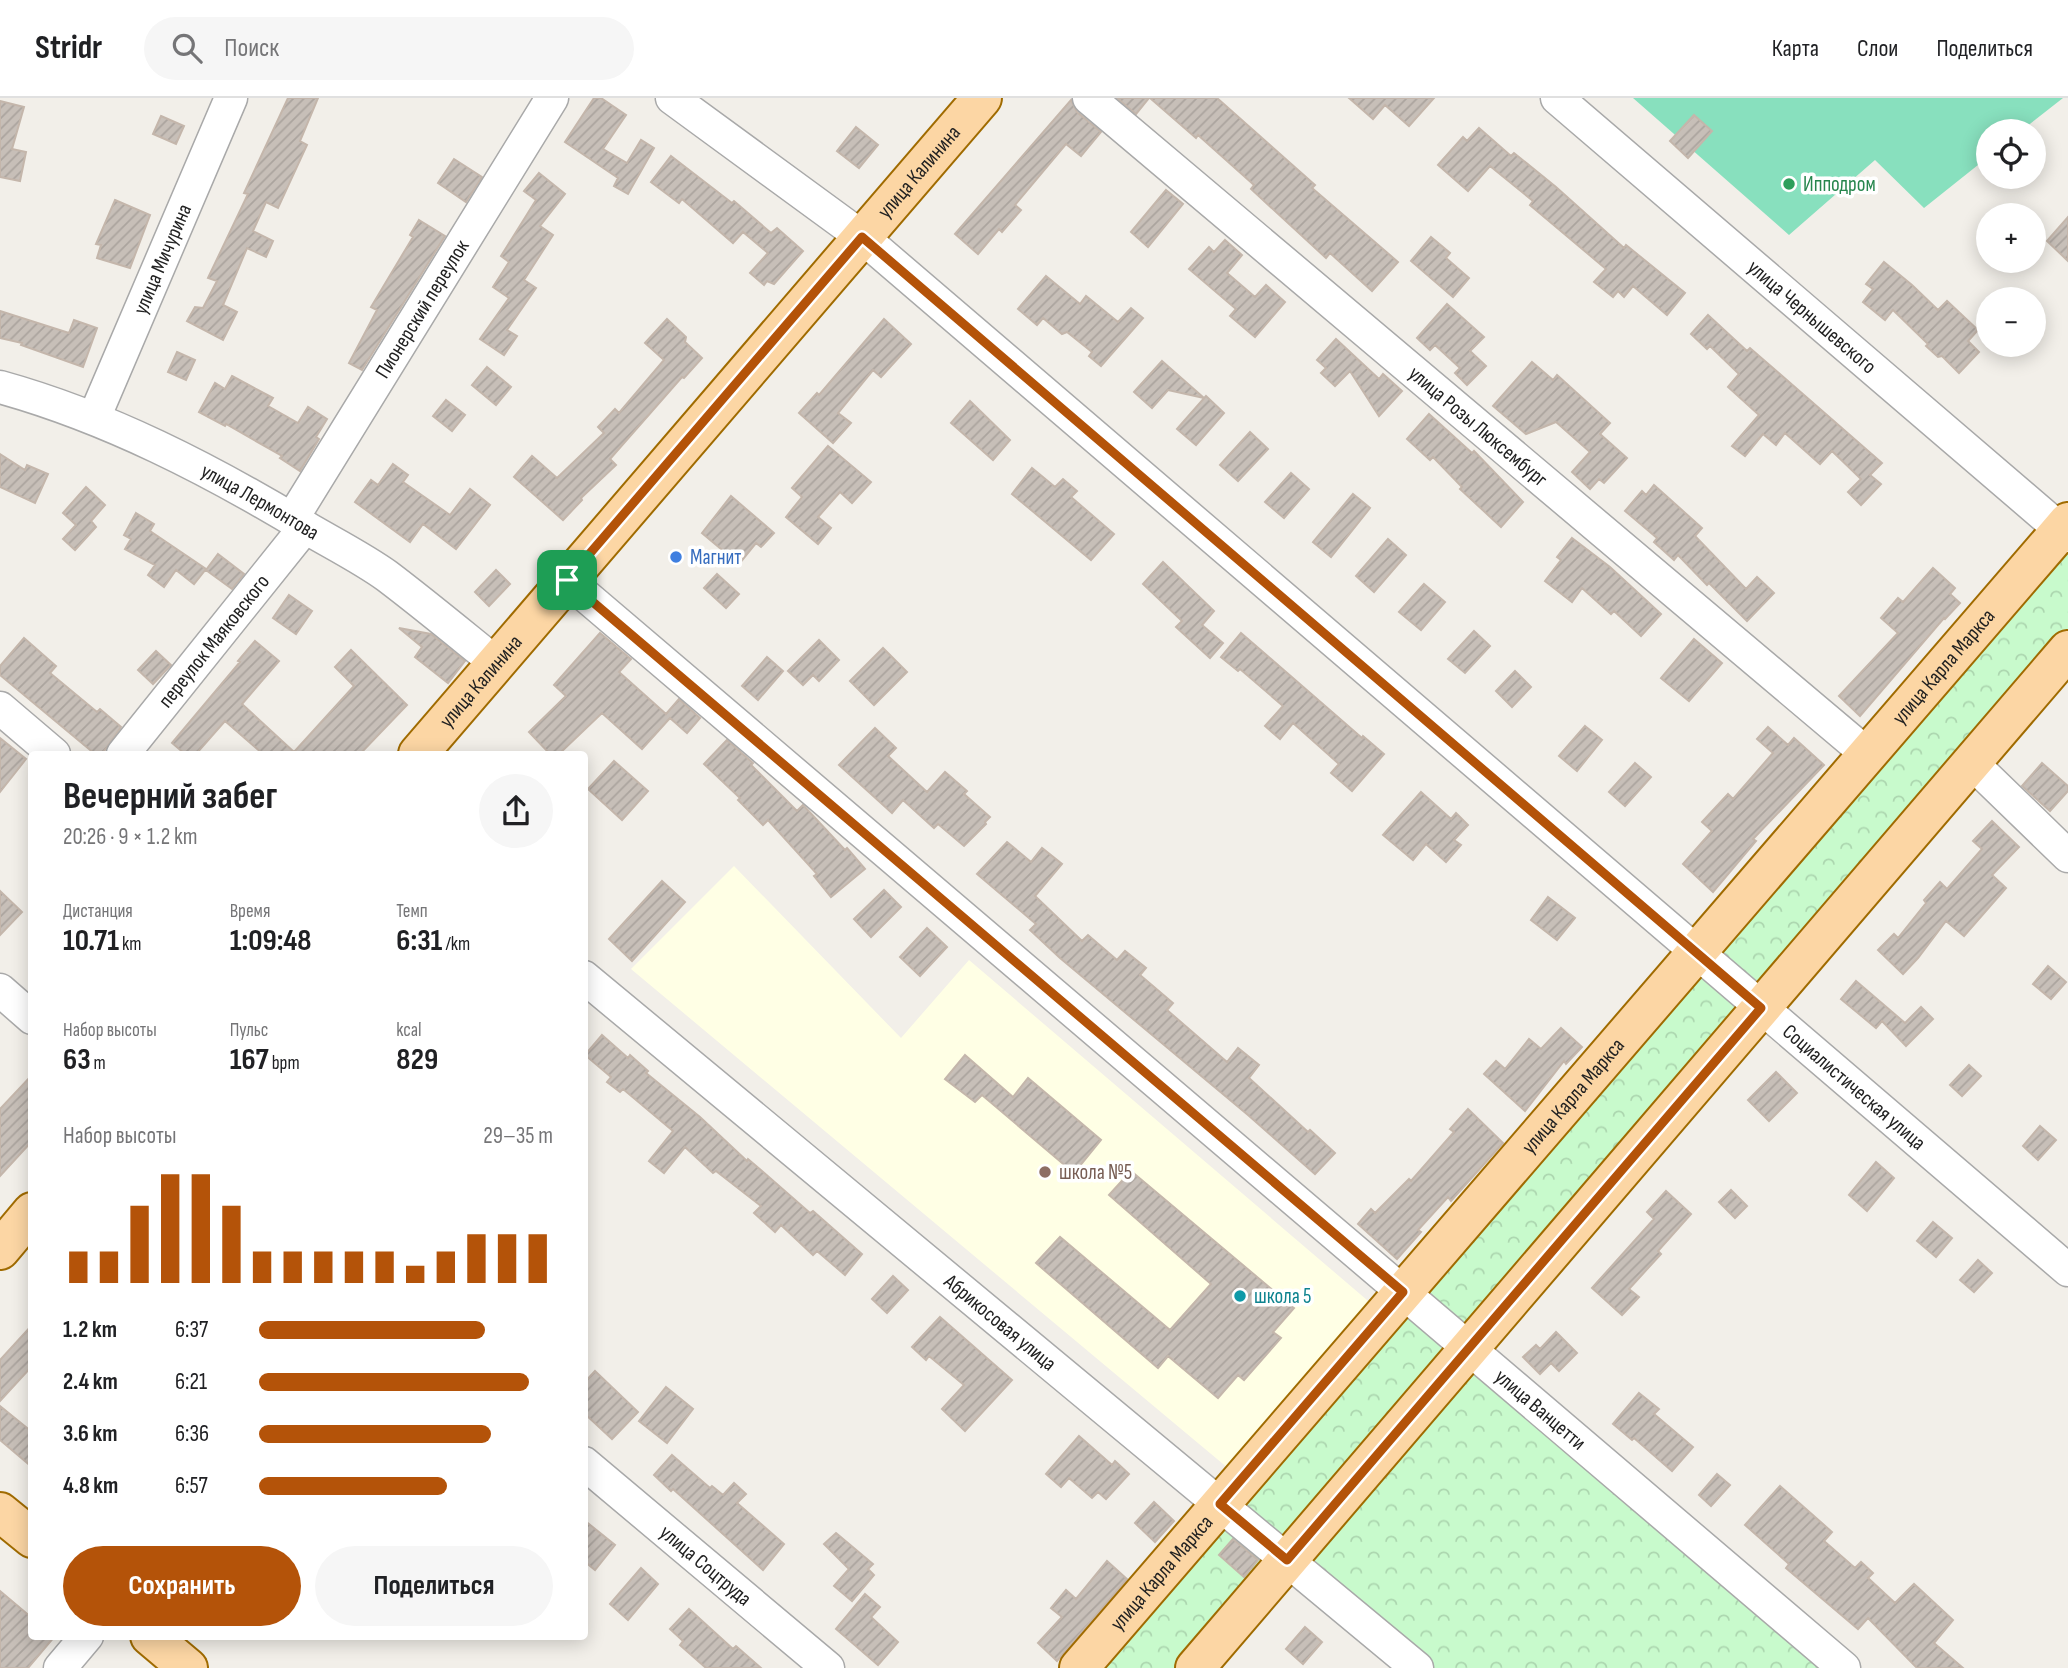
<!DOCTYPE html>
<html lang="ru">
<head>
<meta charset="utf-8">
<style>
	:root { --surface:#fff; --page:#f6f6f6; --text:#202124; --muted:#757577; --line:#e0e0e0; --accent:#b45309 }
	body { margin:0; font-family:"Sofia Sans Condensed",sans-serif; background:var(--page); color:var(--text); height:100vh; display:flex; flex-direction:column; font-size:26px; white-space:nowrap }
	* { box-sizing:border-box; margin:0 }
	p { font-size:23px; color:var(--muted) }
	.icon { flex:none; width:38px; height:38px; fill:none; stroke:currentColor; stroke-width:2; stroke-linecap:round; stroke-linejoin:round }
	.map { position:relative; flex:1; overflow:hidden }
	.details { position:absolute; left:28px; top:653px; width:560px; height:889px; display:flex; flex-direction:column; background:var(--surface); border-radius:7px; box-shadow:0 4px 18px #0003 }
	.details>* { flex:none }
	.tools { position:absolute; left:1976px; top:21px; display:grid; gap:14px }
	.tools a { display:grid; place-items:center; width:70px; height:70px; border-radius:50%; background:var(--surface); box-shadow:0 4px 18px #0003; font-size:35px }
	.pin { position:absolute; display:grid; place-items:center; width:60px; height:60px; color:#fff; margin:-30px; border-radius:14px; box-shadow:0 4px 10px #0006 }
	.round { display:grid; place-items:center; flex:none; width:74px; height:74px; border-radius:37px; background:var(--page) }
	.summary { display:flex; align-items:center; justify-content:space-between; height:119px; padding:0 35px }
	h1 { font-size:38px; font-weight:700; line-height:52px }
	.figures { display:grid; grid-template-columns:repeat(3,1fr); gap:10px; height:119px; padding:7px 35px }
	.figures div { display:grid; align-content:center }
	.figures b { font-size:30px; font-weight:700 }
	.figures small { font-size:19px; font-weight:400 }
	.figures p { font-size:19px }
	.chart { height:196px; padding:14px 35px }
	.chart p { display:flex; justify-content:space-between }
	.chart svg { width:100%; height:126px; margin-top:7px; stroke:var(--accent); stroke-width:6 }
	.primary-button { display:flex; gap:14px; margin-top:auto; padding:14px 35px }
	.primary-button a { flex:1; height:80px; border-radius:42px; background:var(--accent); color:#fff; font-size:28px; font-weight:700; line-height:80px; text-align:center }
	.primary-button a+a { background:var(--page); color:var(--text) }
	ul { padding:0 35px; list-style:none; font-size:23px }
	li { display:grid; grid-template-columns:112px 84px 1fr; align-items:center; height:52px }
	li i { height:18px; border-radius:9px; background:var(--accent) }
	header { display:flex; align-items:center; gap:42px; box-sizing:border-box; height:98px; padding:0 35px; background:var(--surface); border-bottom:2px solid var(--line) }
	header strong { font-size:33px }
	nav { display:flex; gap:38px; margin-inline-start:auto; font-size:24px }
	.search { width:490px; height:63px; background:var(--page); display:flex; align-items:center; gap:18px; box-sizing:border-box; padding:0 24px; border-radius:38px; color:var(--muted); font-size:26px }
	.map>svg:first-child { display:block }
</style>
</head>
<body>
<header>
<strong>Stridr</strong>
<div class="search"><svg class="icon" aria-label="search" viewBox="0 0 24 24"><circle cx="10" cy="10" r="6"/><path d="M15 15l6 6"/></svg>Поиск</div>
<nav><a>Карта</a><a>Слои</a><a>Поделиться</a></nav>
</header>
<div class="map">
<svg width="2068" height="1570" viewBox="0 0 2068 1570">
	<defs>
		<pattern id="park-crowns" width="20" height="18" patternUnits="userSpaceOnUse" patternTransform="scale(1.75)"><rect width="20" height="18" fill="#c8facc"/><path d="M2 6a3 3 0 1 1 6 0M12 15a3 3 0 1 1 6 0" fill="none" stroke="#acd6af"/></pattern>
		<pattern id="building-hatch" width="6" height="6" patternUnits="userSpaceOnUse" patternTransform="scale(1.75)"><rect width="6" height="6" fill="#c7bfb8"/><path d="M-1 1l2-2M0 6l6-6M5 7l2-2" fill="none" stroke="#aba49e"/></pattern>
	</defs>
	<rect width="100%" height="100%" fill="#f2efe9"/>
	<path fill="#ffffe5" d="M734,768L901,940L969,862L1374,1208L1235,1376L631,871Z"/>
	<path fill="url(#park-crowns)" d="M2068,424V552L1469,1250L1844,1570H1417L1287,1463L1195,1570H1076Z"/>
	<path fill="#88e0be" d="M1633,0H2063L2021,33H1988V59L1924,110L1875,62L1789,137Z"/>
	<path fill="url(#building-hatch)" stroke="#c4b6ab" stroke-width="2" d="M288,0H318L300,43L307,47L278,110L266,104L253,133L273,143L266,159L247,150L223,207L237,214L223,242L187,223L195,209L203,210L217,183L208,180L248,96L244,95Z
		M594,0H601L626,17L603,51L627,65L641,42L654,50L628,96L614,88L618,80L565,44Z
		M1117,0H1149L1136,16Z
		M1150,0H1217L1315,87L1312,90L1398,164L1372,193L1330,155L1326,160L1251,91L1254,87L1198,37L1196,40Z
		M1349,0H1434L1409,28L1385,7L1373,21Z
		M1071,2L1077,14L1101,34L1081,58L1066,46L1015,107L1021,112L1002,134L999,131L978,156L955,136Z
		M0,3L24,9L12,51L26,54L20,83L0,79Z
		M1694,17L1712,33L1688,60L1670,43Z
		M161,18L184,28L176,46L153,36Z
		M856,29L878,47L859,70L837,53Z
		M1479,30L1511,58L1514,55L1556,89L1624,150L1626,147L1685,195L1667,217L1633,188L1624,199L1618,193L1613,199L1594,184L1606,171L1530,107L1533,103L1490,68L1468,93L1438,67L1463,39L1467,43Z
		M671,58L732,105L734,103L771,135L777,130L803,153L774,186L767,183L764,187L750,175L768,155L743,134L733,145L682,101L679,105L651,84Z
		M454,61L482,79L466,104L438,85Z
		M539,75L565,96L540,128L553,137L524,182L536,190L507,232L517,238L504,257L480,241L509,200L493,189L509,164L501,158L536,102L524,93Z
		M1166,92L1183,106L1148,149L1131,134Z
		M115,102L150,117L130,170L97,160L101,147L96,146Z
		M2068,119V163L2047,143Z
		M419,122L445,138L362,272L349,265L377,212L371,209L413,139L410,137Z
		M1431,139L1450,155L1446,160L1469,180L1453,199L1411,163Z
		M1225,142L1242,157L1227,175L1255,199L1266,187L1285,204L1255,239L1230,218L1236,211L1189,171L1209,149L1214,154Z
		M1884,164L1912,187L1938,212L1947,203L1978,232L1968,243L1979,254L1959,275L1942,258L1938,259L1926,248L1928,246L1893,212L1885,222L1863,204L1873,191L1866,186Z
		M1046,178L1080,206L1086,198L1118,224L1131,210L1143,220L1101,268L1089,258L1092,254L1067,234L1062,236L1043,220L1037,227L1018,211Z
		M1447,206L1484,239L1470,253L1486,268L1467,287L1455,275L1460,270L1435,247L1430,252L1417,240Z
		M0,213L69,235L74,222L97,230L83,269L21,247L22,245L0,240Z
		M1708,217L1747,253L1750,250L1882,365L1870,377L1881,386L1861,407L1848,394L1861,381L1832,353L1820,366L1785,335L1776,347L1763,336L1745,358L1732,348L1759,317L1728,289L1739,276L1710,248L1707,251L1691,236Z
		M667,221L686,239L685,244L702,260L684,280L682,279L610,361L616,367L581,400L582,402L563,422L514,379L532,358L557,380L604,335L598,329L615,311L619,315L664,262L645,245Z
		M884,221L911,246L881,279L873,272L838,315L851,325L833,345L799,315L817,295L819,297Z
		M1336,241L1379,281L1383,276L1402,293L1379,318L1350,273L1335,288L1321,275L1326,270L1317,262Z
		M177,254L195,262L186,282L168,274Z
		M1162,263L1204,300L1168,292L1152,310L1134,294Z
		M1532,264L1553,282L1557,277L1610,325L1600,336L1627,360L1604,385L1599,381L1590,391L1572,374L1590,354L1556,324L1526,336L1493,308Z
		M487,269L511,289L496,307L472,287Z
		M232,278L273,300L268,308L298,325L308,309L327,321L316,339L319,341L300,373L280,360L282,358L226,326L225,328L199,314L215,285L225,291Z
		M1206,298L1224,315L1196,347L1177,331Z
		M446,302L465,317L452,333L433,318Z
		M970,303L1010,342L993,362L951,325Z
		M1429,316L1472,355L1474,353L1523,404L1501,429L1460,391L1462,389L1433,359L1430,362L1407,341Z
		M1250,334L1268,351L1238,383L1220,367Z
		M828,348L871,384L852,405L840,394L818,419L831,430L818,446L786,419L802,399L792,390Z
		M0,356L25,372L27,367L48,376L35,405L0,389Z
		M393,366L408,377L403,384L450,417L470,391L490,407L456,451L423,426L410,444L355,404L371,382L378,387Z
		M1032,370L1055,389L1063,381L1077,393L1071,399L1114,436L1091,462L1012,396Z
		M1291,375L1309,391L1284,420L1265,404Z
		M1654,387L1702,430L1695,438L1746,491L1757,479L1774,495L1747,523L1709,485L1707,487L1678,457L1674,462L1654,444L1657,440L1625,413L1642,393L1646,397Z
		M86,389L105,407L91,423L96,429L75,452L63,441L76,427L63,415Z
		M1353,396L1370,410L1331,459L1313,444Z
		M731,398L774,435L761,449L756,445L739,466L702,435Z
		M136,415L154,426L150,433L206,471L194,486L176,472L164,489L148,477L155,467L125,451L131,441L124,437Z
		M1572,440L1610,469L1661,516L1641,538L1614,513L1611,516L1582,490L1572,504L1545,483L1561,462L1557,459Z
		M1388,441L1406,457L1374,494L1356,478Z
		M218,456L244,476L232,491L206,472Z
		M1163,464L1214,513L1202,527L1223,545L1210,560L1176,529L1182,523L1143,486Z
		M1933,470L1955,490L1950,496L1960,505L1945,521L1944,520L1860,618L1839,598L1898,535L1881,520L1898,500L1903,504Z
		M496,472L510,486L489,508L475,494Z
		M717,476L739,496L726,510L704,490Z
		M1424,486L1445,504L1421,532L1399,514Z
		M289,497L312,513L296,536L273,520Z
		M399,530L431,536L465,563L448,585L415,559L422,549Z
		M1474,533L1490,548L1465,575L1448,561Z
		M600,535L631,561L619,574L666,616L679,601L700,620L687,635L670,620L642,651L602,615L559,656H550L529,634L566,598L554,587Z
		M1241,535L1362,640L1363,638L1384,656L1352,693L1331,675L1339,666L1293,625L1280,641L1265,628L1283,608L1240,571L1238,573L1221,559Z
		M24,540L56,568L50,575L97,614L100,611L121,629L102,656H95L0,577V568Z
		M1694,541L1722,565L1689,603L1661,580Z
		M819,542L839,562L819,583L813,577L803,587L788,573Z
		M255,543L279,563L242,606L294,654L354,588L335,569L351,552L407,607L360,656H263L225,623L196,656H185L172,645L240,564L238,563Z
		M883,550L907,574L874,607L850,583Z
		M156,553L171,567L153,586L138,572Z
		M767,559L783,573L758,602L742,588Z
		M1515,573L1531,589L1512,609L1496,593Z
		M1585,628L1602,642L1577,673L1559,658Z
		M1768,629L1788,647L1794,640L1824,667L1753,741L1756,743L1713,794L1683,766L1712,733L1702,724L1728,696L1733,701L1773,655L1757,641Z
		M875,630L896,650L888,658L927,694L945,674L967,693L964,696L990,719L985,724L986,726L964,748L938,726L934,730L903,702L892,715L839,667Z
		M0,640L26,661L0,694Z
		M727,642L753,665L751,667L797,713L803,707L845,752L847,750L865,771L831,799L814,778L817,776L768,722L763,727L738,702L740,700L704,666Z
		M614,663L648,693L622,722L588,691Z
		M1635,665L1651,679L1625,708L1609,694Z
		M2042,665L2068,688V693L2050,713L2022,688Z
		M1421,694L1451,721L1456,715L1468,727L1454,742L1461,747L1446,764L1426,746L1413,762L1383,737Z
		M1992,723L2019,749L1992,777L2006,790L1964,838L1946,823L1918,860L1903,876L1878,852L1894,836L1898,840L1926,805L1924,802L1940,784L1947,791L1982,751L1973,743Z
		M1007,744L1031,764L1042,750L1062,766L1035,798L1082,843L1088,837L1117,862L1125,853L1146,870L1140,877L1173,905L1167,912L1227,964L1238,950L1259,967L1249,980L1308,1034L1310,1032L1335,1055L1315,1076L1248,1017L1060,860L1030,832L1036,826L977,776Z
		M662,783L685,804L632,863L609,841Z
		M884,792L901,809L871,839L854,821Z
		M0,793L22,814L0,837Z
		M1548,799L1575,820L1557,842L1531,822Z
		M927,830L947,849L920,878L900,859Z
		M2048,868L2066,884L2051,901L2033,886Z
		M1856,883L1905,925L1921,909L1933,921L1906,948L1882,923L1876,930L1841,901Z
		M1561,930L1582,949L1566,966L1564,963L1525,1013L1484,976L1496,963L1505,971L1529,941L1541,951Z
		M602,937L628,960L630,957L648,973L646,975L700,1019L747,1063L748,1061L762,1073L810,1115L813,1113L862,1156L845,1177L817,1153L813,1157L781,1127L775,1134L754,1115L761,1108L716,1073L713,1075L685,1049L664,1075L649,1063L673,1033L623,991L620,994L607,984L611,979L585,957Z
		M965,957L1013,999L1028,980L1101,1042L1074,1075L982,997L975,1004L945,981Z
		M1969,967L1981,978L1962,998L1950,987Z
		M1776,974L1797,995L1769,1023L1748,1002Z
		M32,977V1043L0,1078V1011Z
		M1468,1011L1503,1045L1451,1103L1448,1099L1418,1132L1421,1134L1397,1161L1358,1126L1371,1111L1375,1115L1409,1081L1411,1083L1454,1034L1450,1031Z
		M2040,1028L2056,1042L2038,1062L2023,1048Z
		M1876,1064L1894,1080L1867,1113L1849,1097Z
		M1131,1073L1294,1210L1273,1234L1281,1240L1244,1282L1238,1277L1218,1300L1168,1258L1158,1270L1036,1165L1060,1139L1170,1232L1211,1186L1109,1097Z
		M1731,1092L1747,1108L1735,1120L1719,1104Z
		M1666,1093L1691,1116L1658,1153L1661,1156L1629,1191L1639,1199L1622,1217L1592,1190L1654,1121L1647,1114Z
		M1933,1124L1952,1140L1936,1159L1917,1143Z
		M1978,1162L1992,1175L1974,1194L1960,1182Z
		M893,1178L908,1192L887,1215L872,1201Z
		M940,1219L1012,1282L965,1333L942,1311L964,1287L929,1258L926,1262L912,1249Z
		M32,1227V1268L0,1303V1262Z
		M1556,1234L1577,1255L1559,1273L1551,1265L1540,1276L1523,1259L1536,1247L1540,1251Z
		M595,1273L638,1314L612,1341L584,1315V1285Z
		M666,1289L693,1311L667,1345L639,1323Z
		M1639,1295L1659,1311L1654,1316L1693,1349L1672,1373L1634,1340L1632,1342L1613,1326Z
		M0,1308L32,1334V1369L0,1342Z
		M1079,1338L1112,1367L1115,1363L1129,1376L1106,1401L1098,1394L1092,1400L1069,1380L1061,1389L1046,1376Z
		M672,1357L710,1390L712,1388L723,1397L734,1385L746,1396L737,1405L784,1446L763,1472L673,1391L671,1393L654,1377Z
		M1717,1376L1730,1387L1711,1408L1699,1397Z
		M1780,1388L1832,1434L1824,1443L1855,1470L1861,1464L1873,1475L1868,1480L1895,1505L1914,1486L1953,1522L1934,1545L1963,1570H1917L1868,1520L1858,1531L1786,1470L1789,1466L1745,1427Z
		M1154,1404L1174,1423L1155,1444L1135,1425Z
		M584,1422L615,1447L595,1472L584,1463Z
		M836,1435L873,1466L868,1471L874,1477L852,1503L834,1488L849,1471L824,1446Z
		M1233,1441L1258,1462L1244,1479L1219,1457Z
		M1107,1463L1127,1481L1057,1563L1038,1545L1062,1519L1051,1510L1066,1492L1076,1501Z
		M641,1470L658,1486L628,1522L610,1506Z
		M0,1493L32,1520V1538H55L28,1570H0Z
		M865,1496L880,1509L871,1519L898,1544L878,1567L836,1531Z
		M689,1511L733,1551L736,1548L761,1570H706L680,1547L683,1543L670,1531Z
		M1305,1529L1322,1544L1303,1566L1286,1551Z"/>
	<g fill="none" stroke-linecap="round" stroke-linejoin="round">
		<g stroke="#a9a9a9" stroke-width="35">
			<g id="minor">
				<path id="s1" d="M672,0L862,139L2068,1172"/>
				<path id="s2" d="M1089,0L1867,656"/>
				<path id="s3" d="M1557,0L2068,438"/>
				<path id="s4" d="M0,289C108,319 209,371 305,429C332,445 362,460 387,478C424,506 460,536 496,565"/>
				<path id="s5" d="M94,320L231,0"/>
				<path id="s6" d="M292,421L552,0"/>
				<path id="s7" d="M567,482L1844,1570"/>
				<path d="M0,610L54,656"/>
				<path id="s8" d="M123,656L305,429"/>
				<path d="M1972,665L2068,758"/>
				<path id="s9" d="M584,879L1417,1570"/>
				<path d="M0,892L32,920"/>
				<path id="s10" d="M584,1365L828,1570"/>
				<path d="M60,1570L87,1538"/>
			</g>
		</g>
		<g stroke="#a06b00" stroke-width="42">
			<g id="major">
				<path id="s11" d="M418,656L982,0"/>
				<path d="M0,1152L32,1114"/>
				<path d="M0,1414L32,1440"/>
				<path d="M150,1538L188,1570"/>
				<path id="s12" d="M1079,1570L2068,424"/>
				<path d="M1195,1570L2068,552"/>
			</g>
		</g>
		<use href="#minor" stroke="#fff" stroke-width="32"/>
		<use href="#major" stroke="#fcd6a4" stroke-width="38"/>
	</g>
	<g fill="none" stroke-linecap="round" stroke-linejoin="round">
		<g stroke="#fff" stroke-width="14">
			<path id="route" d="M862,139L1761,910L1287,1462L1220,1406L1403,1194L567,482Z"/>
		</g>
		<use href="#route" stroke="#b45309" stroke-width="9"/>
	</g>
	<circle fill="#2e9e5b" stroke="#fff" stroke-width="2.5" cx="1789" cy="86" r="7"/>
	<circle fill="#3f7fe0" stroke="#fff" stroke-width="2.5" cx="676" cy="459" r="7"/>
	<circle fill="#8d6e63" stroke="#fff" stroke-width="2.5" cx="1045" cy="1074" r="7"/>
	<circle fill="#0f9aa8" stroke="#fff" stroke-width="2.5" cx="1240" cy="1198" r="7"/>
	<g text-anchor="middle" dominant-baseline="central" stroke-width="7" stroke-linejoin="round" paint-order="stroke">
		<g font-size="21" fill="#222" stroke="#fff">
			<text stroke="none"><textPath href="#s11" startOffset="768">улица Калинина</textPath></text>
			<text stroke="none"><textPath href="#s5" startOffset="173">улица Мичурина</textPath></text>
			<text stroke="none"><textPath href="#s6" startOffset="247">Пионерский переулок</textPath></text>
			<text stroke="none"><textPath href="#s3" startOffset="336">улица Чернышевского</textPath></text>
			<text stroke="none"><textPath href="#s2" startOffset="509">улица Розы Люксембург</textPath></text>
			<text stroke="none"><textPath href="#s4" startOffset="285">улица Лермонтова</textPath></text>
			<text stroke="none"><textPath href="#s8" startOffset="145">переулок Маяковского</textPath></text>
			<text stroke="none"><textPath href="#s12" startOffset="1323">улица Карла Маркса</textPath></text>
			<text stroke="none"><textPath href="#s11" startOffset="96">улица Калинина</textPath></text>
			<text stroke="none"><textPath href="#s1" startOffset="1542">Социалистическая улица</textPath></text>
			<text stroke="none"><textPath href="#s12" startOffset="756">улица Карла Маркса</textPath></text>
			<text stroke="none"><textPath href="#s9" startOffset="541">Абрикосовая улица</textPath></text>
			<text stroke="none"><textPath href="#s7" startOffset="1279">улица Ванцетти</textPath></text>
			<text stroke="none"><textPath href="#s10" startOffset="159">улица Соцтруда</textPath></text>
			<text stroke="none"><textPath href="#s12" startOffset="126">улица Карла Маркса</textPath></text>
		</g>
		<g font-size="21" fill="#27864d" stroke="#fff" text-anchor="start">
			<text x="1803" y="86">Ипподром</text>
		</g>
		<g font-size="21" fill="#366cbe" stroke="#fff" text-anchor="start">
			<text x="690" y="459">Магнит</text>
		</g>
		<g font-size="21" fill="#785e54" stroke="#fff" text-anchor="start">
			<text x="1059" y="1074">школа №5</text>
		</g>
		<g font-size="21" fill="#0d838f" stroke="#fff" text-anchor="start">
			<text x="1254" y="1198">школа 5</text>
		</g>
	</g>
</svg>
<div class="tools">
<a><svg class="icon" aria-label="locate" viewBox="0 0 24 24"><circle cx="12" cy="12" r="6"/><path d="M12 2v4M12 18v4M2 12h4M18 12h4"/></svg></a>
<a>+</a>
<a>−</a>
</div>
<div class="pin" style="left:567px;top:482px;background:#1e9e55"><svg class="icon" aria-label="arrive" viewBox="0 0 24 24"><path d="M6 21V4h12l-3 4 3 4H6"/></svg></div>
<section class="details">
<div class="summary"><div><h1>Вечерний забег</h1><p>20:26 · 9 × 1.2 km</p></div><a class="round"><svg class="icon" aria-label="share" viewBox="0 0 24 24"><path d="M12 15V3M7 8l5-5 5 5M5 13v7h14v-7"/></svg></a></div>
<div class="figures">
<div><p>Дистанция</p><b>10.71<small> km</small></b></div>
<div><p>Время</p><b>1:09:48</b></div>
<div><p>Темп</p><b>6:31<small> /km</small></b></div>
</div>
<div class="figures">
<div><p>Набор высоты</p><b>63<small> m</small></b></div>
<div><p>Пульс</p><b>167<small> bpm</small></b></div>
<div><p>kcal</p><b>829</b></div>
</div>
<div class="chart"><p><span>Набор высоты</span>29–35 m</p>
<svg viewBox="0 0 160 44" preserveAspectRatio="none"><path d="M5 44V33M15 44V33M25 44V17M35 44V6M45 44V6M55 44V17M65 44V33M75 44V33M85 44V33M95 44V33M105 44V33M115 44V38M125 44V33M135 44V27M145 44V27M155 44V27"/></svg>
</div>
<ul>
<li><b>1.2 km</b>6:37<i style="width:77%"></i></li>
<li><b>2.4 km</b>6:21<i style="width:92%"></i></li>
<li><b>3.6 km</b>6:36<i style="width:79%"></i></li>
<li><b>4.8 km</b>6:57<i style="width:64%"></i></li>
</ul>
<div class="primary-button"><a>Сохранить</a><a>Поделиться</a></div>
</section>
</div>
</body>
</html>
